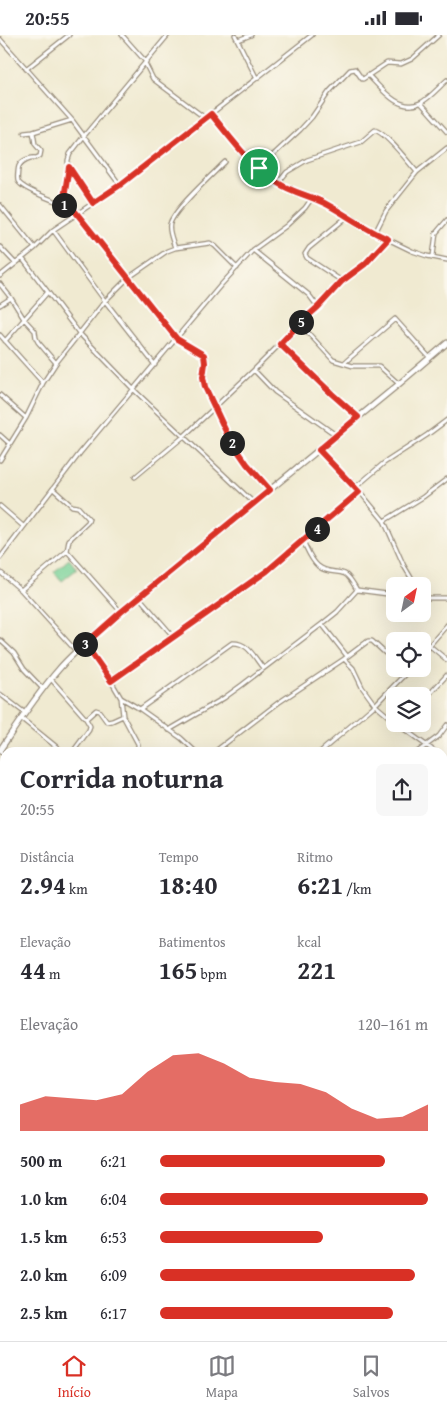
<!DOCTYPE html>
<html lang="pt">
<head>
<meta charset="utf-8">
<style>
	:root { --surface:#fff; --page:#f7f7f7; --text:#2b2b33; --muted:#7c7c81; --line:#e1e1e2; --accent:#d93025 }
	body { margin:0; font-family:"Gentium Book Plus",serif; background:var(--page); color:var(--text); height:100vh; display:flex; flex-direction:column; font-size:19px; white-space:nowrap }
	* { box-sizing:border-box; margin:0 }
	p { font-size:16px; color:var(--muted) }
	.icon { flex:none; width:28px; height:28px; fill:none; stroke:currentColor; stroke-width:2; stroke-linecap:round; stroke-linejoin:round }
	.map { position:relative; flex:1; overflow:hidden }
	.details { position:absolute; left:0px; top:712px; width:448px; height:594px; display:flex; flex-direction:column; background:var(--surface); border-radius:15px 15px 0 0; box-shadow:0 5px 20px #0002 }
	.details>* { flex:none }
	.needle { width:32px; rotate:33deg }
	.tools { position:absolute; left:386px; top:542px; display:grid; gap:10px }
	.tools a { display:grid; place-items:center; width:45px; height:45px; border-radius:8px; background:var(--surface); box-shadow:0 5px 20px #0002; font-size:25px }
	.pin { position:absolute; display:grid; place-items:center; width:42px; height:42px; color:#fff; margin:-21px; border:2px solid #fff; border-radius:50%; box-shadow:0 1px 5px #0007 }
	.km { position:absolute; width:25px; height:25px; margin:-12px; border-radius:50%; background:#222; color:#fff; font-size:14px; line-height:25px; text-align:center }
	.round { display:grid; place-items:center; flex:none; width:52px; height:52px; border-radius:8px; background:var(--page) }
	.head { display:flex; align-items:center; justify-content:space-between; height:85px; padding:0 20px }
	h1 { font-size:28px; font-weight:700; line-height:38px }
	.metrics { display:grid; grid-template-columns:repeat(3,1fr); gap:8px; height:85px; padding:5px 20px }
	.metrics div { display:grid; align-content:center }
	.metrics b { font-size:25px; font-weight:700 }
	.metrics small { font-size:14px; font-weight:400 }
	.metrics p { font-size:14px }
	.chart { height:140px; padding:10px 20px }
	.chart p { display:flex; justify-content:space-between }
	.chart svg { width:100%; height:90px; margin-top:5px; fill:var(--accent); opacity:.7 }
	ul { padding:0 20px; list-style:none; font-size:16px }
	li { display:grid; grid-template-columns:80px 60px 1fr; align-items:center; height:38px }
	li i { height:12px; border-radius:6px; background:var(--accent) }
	.status { display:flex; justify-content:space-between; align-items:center; height:35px; padding:0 25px; background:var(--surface); direction:ltr }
	.status svg { height:14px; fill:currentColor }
	.tab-bar { display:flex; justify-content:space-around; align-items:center; height:70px; border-top:1px solid var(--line); background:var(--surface); font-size:14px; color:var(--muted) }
	.tab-bar a { display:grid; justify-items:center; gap:2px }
	.tab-bar .current { color:var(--accent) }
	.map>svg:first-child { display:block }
</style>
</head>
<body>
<div class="status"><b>20:55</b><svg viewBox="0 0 49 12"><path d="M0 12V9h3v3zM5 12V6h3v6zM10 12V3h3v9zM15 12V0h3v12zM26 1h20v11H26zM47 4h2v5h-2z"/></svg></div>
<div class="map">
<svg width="447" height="1306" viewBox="0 0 447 1306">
	<rect width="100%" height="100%" fill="#fbf7ec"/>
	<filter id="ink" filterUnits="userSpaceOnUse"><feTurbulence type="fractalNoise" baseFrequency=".02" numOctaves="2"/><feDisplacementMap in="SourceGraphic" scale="10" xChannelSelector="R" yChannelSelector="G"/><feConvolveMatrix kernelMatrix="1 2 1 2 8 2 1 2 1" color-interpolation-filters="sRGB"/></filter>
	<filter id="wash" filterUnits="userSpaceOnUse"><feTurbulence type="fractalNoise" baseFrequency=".0096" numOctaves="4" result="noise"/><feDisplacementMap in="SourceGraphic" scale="20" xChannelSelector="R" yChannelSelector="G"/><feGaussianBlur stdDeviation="1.12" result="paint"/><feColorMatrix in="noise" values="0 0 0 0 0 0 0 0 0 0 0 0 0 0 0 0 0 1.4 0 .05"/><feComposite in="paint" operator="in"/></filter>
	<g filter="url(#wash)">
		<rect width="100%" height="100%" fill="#f0ead1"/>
		<path fill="#78d197" stroke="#5a7e5a" d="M69,524L77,534L62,546L54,537Z"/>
	</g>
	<g filter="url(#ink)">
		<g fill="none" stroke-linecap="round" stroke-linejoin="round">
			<g stroke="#968a78" stroke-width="5.5">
				<path id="minor" d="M122,0L146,27
					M168,0L84,101L70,119L68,125V142L63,169L74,175L177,304L204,320L205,328L203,342L205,352L229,403L247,429L270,455
					M235,0L256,42
					M0,4L72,85L120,150
					M238,5L251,0
					M145,28L153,44L205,83
					M26,34L69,0
					M368,40C381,53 399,78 420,68C429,64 439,52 447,45
					M421,68L447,97
					M211,79L244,118L259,133L278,148L323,167L348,181L375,198L412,216L427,221L447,225
					M33,97L35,109L41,116L40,121L36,123C31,122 22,125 19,131C18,133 17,144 18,146C21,154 55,166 63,169
					M24,98L33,97L72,85
					M69,133L93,168
					M259,133L300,95L312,82L329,57L350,35L355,34L362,44H363L387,28L401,29L412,24L439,0
					M278,148L287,137L307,125L361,107L375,95C387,99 408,127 417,137
					M0,170L35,213
					M53,195L105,266L155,330
					M375,198L386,176L417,137L447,113
					M0,212L15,228
					M175,213C173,206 168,196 170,189C173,175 213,139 225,127
					M253,215L309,260L318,272
					M433,221L436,198L447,185
					M22,223L79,298L134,355L254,468
					M0,241L35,213L53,195L120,150L312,0
					M342,246L307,223L305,219L309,213L348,181
					M0,249L11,263L24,284L35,296L36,303L38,307L56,328
					M0,270L11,263
					M300,289L333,325L353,331H379L399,349
					M0,300L43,348
					M5,306L47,258
					M280,309L332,359L358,382
					M344,328L395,284L430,323
					M254,335L275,357L336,400
					M0,360L26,383
					M0,400L10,409
					M319,415L356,452L384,486L404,531L416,551
					M0,425L26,383L43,348L56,328L105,266L128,243L167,216L175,213L210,208L215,211L237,233
					M135,442L183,402L215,372L254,335L300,289L318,272L342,246L365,229L388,204
					M356,452L384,428L427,400L447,385
					M53,454L72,471L78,472L89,484L88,487L69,505L67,516L121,577
					M0,471L23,491
					M384,486L423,462L447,444
					M303,506C307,514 311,525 318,531C328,539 336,535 345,539C350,542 354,550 357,555L395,560
					M0,523L80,418L220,251L253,215L286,191L305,173L312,163
					M0,537L21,555L76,616
					M21,555L67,516
					M139,562L173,601
					M422,563H447
					M322,589L347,621
					M0,605L14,618L24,634L43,654
					M85,609L111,646
					M429,610L447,625
					M422,619L447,590
					M344,624L353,633L362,652L375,670L395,687
					M51,644L86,684L90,691L89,695L72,718
					M0,659L25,678
					M121,663L140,674L181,703L197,718
					M422,667L447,640
					M140,674L232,608C248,607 254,622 263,633
					M22,684L64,718
					M86,684L96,675L99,676L107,687L112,686L123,681
					M397,689L437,718
					M169,695L224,663L242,650L322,589L337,577L357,555
					M0,717L5,720
					M138,718V709L123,681L121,663L111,646L267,536L359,457
					M213,718L278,668L344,624L368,606H372L385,618L395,621
					M319,718L375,670L410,634
					M416,718L439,701L447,690
					M442,723L447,727
					M0,754L5,757
					M0,791L5,794
					M0,828L5,832
					M442,858L447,854
					M0,867L5,871
					M0,907L5,910
					M442,940L447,941
					M0,944L5,948
					M0,949L5,941
					M442,981L447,986
					M0,985L5,989
					M442,992L447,986
					M0,1025L5,1029
					M442,1050L447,1053
					M0,1064L5,1067
					M0,1076L5,1070
					M442,1129L447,1132
					M0,1141L5,1144
					M0,1147L3,1143
					M0,1200L5,1193
					M0,1222L5,1225
					M442,1244L447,1236
					M0,1256L5,1248
					M442,1267L447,1270
					M132,1301L137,1306
					M178,1301L185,1306
					M232,1301L237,1306
					M373,1301L375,1306
					M4,1306L7,1301
					M40,1306L43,1301
					M292,1306L295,1301
					M410,1306L413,1301"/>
			</g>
			<g stroke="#968a78" stroke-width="7">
				<path id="tertiary" d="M0,715C18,688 37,659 59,634C77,613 100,596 121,577L399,349L447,308"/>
			</g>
			<use href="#minor" stroke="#fff" stroke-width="3"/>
			<use href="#tertiary" stroke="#fff" stroke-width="4.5"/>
		</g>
	</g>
	<g fill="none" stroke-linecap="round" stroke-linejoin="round" filter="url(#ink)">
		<g stroke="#fff" stroke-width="10">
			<path id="route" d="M211,79C231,103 251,132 278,148C293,158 312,161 328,170C348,181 367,195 388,204L365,229L342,246L318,272L300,288L280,309L332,359L358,382L319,415L359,457L267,536L111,646L85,609L121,577L270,455L247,429L229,403L205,352L203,342L205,328L204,320L177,304L74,175L63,169L69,132L93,168L120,150Z"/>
		</g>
		<use href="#route" stroke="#d93025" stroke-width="6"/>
	</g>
</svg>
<div class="tools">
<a><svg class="needle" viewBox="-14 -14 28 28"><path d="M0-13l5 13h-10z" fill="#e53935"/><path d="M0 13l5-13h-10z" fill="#7c7c81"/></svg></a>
<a><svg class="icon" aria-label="locate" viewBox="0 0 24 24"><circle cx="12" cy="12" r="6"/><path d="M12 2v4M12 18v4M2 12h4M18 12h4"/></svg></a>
<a><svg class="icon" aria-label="layers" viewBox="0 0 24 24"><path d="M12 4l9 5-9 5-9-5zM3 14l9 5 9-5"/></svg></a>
</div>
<div class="pin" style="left:259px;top:133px;background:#1e9e55"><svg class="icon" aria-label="arrive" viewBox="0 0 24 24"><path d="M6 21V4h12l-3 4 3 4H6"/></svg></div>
<b class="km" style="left:64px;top:170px">1</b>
<b class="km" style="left:232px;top:408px">2</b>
<b class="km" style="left:85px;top:609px">3</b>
<b class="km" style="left:317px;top:494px">4</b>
<b class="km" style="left:301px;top:287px">5</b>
<section class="details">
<div class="head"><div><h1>Corrida noturna</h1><p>20:55</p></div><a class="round"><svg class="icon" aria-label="share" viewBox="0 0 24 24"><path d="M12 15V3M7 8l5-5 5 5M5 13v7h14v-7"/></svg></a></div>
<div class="metrics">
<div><p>Distância</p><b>2.94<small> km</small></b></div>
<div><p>Tempo</p><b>18:40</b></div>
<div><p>Ritmo</p><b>6:21<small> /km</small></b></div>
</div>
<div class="metrics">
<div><p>Elevação</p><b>44<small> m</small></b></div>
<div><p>Batimentos</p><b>165<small> bpm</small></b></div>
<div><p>kcal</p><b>221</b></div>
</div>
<div class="chart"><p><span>Elevação</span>120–161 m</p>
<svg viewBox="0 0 160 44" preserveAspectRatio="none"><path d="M0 44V31L10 27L20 28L30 29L40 26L50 15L60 7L70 6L80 11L90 18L100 20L110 21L120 25L130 33L140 38L150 37L160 31V44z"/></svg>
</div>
<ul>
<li><b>500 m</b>6:21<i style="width:84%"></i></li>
<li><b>1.0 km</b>6:04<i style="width:100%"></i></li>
<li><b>1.5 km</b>6:53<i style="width:61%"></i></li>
<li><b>2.0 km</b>6:09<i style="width:95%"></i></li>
<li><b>2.5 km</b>6:17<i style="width:87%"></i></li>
</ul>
</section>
</div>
<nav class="tab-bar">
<a class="current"><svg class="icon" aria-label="home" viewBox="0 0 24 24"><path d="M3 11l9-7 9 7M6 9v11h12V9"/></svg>Início</a>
<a><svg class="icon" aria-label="map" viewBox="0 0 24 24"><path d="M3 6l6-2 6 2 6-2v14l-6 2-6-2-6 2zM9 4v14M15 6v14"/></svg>Mapa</a>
<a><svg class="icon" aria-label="saved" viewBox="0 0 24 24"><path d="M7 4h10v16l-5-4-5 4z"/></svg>Salvos</a>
</nav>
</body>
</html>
